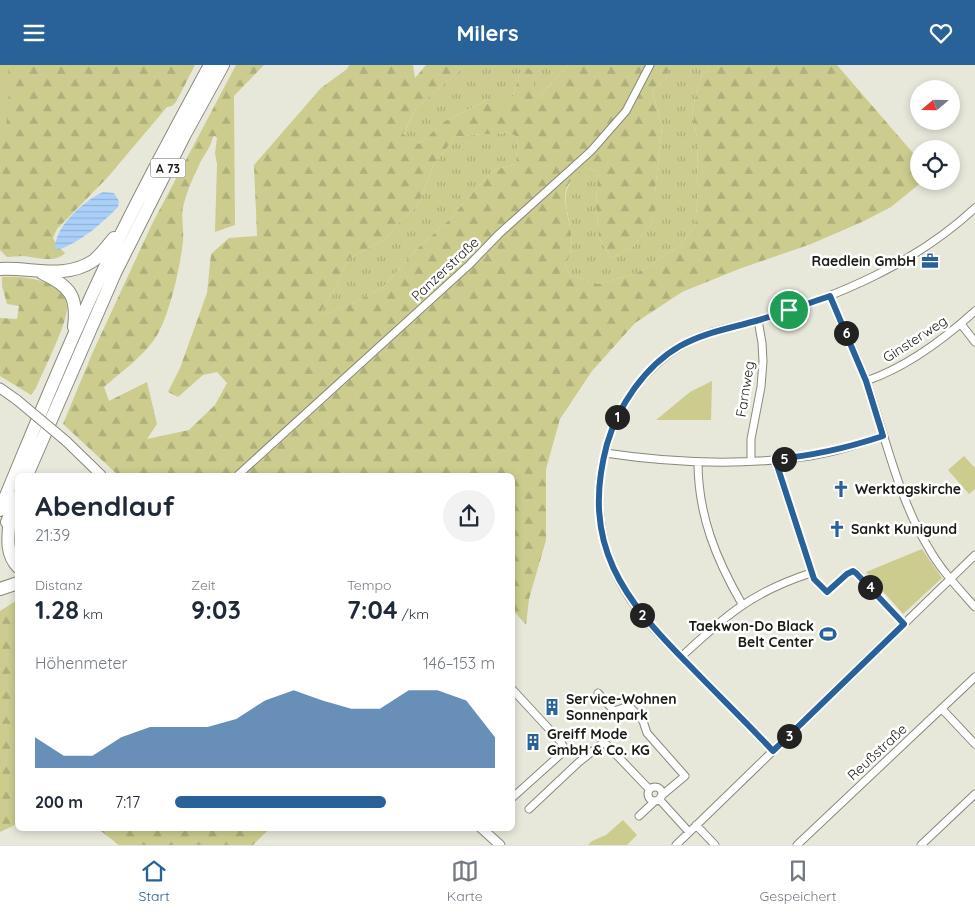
<!DOCTYPE html>
<html lang="de">
<head>
<meta charset="utf-8">
<style>
	:root { --surface:#fff; --page:#f2f2f3; --text:#1f2937; --muted:#747a83; --line:#e0e1e3; --accent:#296199 }
	body { margin:0; font-family:Quicksand,sans-serif; background:var(--page); color:var(--text); height:100vh; display:flex; flex-direction:column; font-size:19px; white-space:nowrap }
	* { box-sizing:border-box; margin:0 }
	p { font-size:16px; color:var(--muted) }
	.icon { flex:none; width:28px; height:28px; fill:none; stroke:currentColor; stroke-width:2; stroke-linecap:round; stroke-linejoin:round }
	.map { position:relative; flex:1; overflow:hidden }
	.details { position:absolute; left:15px; top:408px; width:500px; height:358px; display:flex; flex-direction:column; background:var(--surface); border-radius:8px; box-shadow:0 2px 8px #0003 }
	.details>* { flex:none }
	.needle { width:32px; rotate:250deg }
	.tools { position:absolute; left:910px; top:15px; display:grid; gap:10px }
	.tools a { display:grid; place-items:center; width:50px; height:50px; border-radius:50%; background:var(--surface); box-shadow:0 2px 8px #0003; font-size:25px }
	.pin { position:absolute; display:grid; place-items:center; width:42px; height:42px; color:#fff; margin:-21px; border:2px solid #fff; border-radius:50%; box-shadow:0 1px 5px #0007 }
	.km { position:absolute; width:25px; height:25px; margin:-12px; border-radius:50%; background:#222; color:#fff; font-size:14px; line-height:25px; text-align:center }
	.round { display:grid; place-items:center; flex:none; width:52px; height:52px; border-radius:26px; background:var(--page) }
	.summary { display:flex; align-items:center; justify-content:space-between; height:85px; padding:0 20px }
	h1 { font-size:28px; font-weight:800; line-height:38px }
	.stats { display:grid; grid-template-columns:repeat(3,1fr); gap:8px; height:85px; padding:5px 20px }
	.stats div { display:grid; align-content:center }
	.stats b { font-size:25px; font-weight:800 }
	.stats small { font-size:14px; font-weight:400 }
	.stats p { font-size:14px }
	.chart { height:140px; padding:10px 20px }
	.chart p { display:flex; justify-content:space-between }
	.chart svg { width:100%; height:90px; margin-top:5px; fill:var(--accent); opacity:.7 }
	ul { padding:0 20px; list-style:none; font-size:16px }
	li { display:grid; grid-template-columns:80px 60px 1fr; align-items:center; height:38px }
	li i { height:12px; border-radius:6px; background:var(--accent) }
	header { display:flex; justify-content:space-between; align-items:center; height:65px; padding:0 20px; background:var(--accent); color:#fff; font-size:22px; font-weight:800 }
	.tab-bar { display:flex; justify-content:space-around; align-items:center; height:70px; border-top:1px solid var(--line); background:var(--surface); font-size:14px; color:var(--muted) }
	.tab-bar a { display:grid; justify-items:center; gap:2px }
	.tab-bar .current { color:var(--accent) }
	.map>svg:first-child { display:block }
</style>
</head>
<body>
<header><svg class="icon" aria-label="menu" viewBox="0 0 24 24"><path d="M4 6h16M4 12h16M4 18h16"/></svg>Milers<svg class="icon" aria-label="heart" viewBox="0 0 24 24"><path d="M12 20l-8-8c-3-5 5-10 8-4 3-6 11-1 8 4z"/></svg></header>
<div class="map">
<svg width="975" height="780" viewBox="0 0 975 780">
	<defs>
		<pattern id="grass-tufts" width="24" height="20" patternUnits="userSpaceOnUse" patternTransform="scale(1.25)"><rect width="24" height="20" fill="#cbcc8e"/><path d="M3 7l-1-3M5 7V3M7 7l1-3M15 17l-1-3M17 17v-4M19 17l1-3" fill="none" stroke="#aeaf7a"/></pattern>
		<pattern id="forest-firs" width="22" height="20" patternUnits="userSpaceOnUse" patternTransform="scale(1.25)"><rect width="22" height="20" fill="#cbcc8e"/><path d="M5 1l3.5 6h-7zM16 11l3.5 6h-7z" fill="#aeaf7a"/></pattern>
		<pattern id="water-rules" width="6" height="5" patternUnits="userSpaceOnUse" patternTransform="scale(1.25)"><rect width="6" height="5" fill="#aad0fa"/><path d="M0 2.5h6" fill="none" stroke="#92b2d6"/></pattern>
	</defs>
	<rect width="100%" height="100%" fill="#e7e8da"/>
	<path fill="url(#grass-tufts)" d="M466,0H568L539,32L532,29L535,9L520,8L512,34H489L445,56L419,79L403,70L416,43Z
		M671,0H709L699,17L692,46L697,72L698,127L695,161L679,182L637,208L598,219L570,210L565,200C583,173 557,140 569,120C572,113 579,108 584,102L598,107L596,140L599,173L612,193L635,180L655,153V127L662,62L653,29L654,23L665,15Z
		M507,67L518,72L516,99L494,105L475,125L450,154L415,186L382,223L355,237L325,250L321,247L334,225L348,194L384,175L401,155L418,141L433,101L455,72L482,69H500Z"/>
	<path fill="url(#forest-firs)" fill-rule="evenodd" d="M0,0H195L176,37L172,41L167,42L107,113L57,164L53,173L57,180L65,188C55,199 36,192 23,191C18,191 12,192 7,192L0,185Z
		M236,0H264L234,31L235,160L215,167L217,99L215,88L217,73L215,71L213,72C210,83 206,87 201,96C194,110 187,126 183,142C181,153 184,165 183,176C180,203 169,254 154,275C141,293 121,307 104,322L109,336L147,317L157,359L147,374L189,365L215,340L227,318L217,307L203,310L178,332L168,327L180,303L207,228L211,189L229,173L257,171L254,100L321,23L347,4L349,0H413L415,13L426,0H466L416,43L403,69L419,79L445,56L489,34H512L520,8L528,3L535,9L533,29L539,32L568,0H671L665,15L654,23L653,29L662,62L655,127V153L635,180L612,193L599,173L596,140L598,107L584,102C579,108 572,114 568,120C557,140 583,173 565,200L570,210L598,219L637,208L679,182L695,161L698,127L697,72L692,46L699,17L709,0H837L919,95V116H923L891,142L862,157L811,179L739,204L682,227L635,258L592,306L560,354L546,404V475L529,534L526,560L513,545L512,410H118L63,359L92,289L152,159ZM507,67L518,72L516,99L494,105L475,125L450,154L415,186L382,223L355,237L325,250L321,247L334,225L348,194L384,175L401,155L418,141L433,101L455,72L482,69H500Z
		M2,212C23,211 65,214 67,242C68,257 43,306 36,323L31,330L0,311V253L17,254L19,241L7,239L2,221Z
		M17,535V759L0,767V546Z
		M97,763H270L253,780H119Z"/>
	<path fill="#cbcc8e" d="M0,0H8C10,32 8,61 0,91Z
		M712,316L711,355H656L690,327Z
		M964,391L975,403V424L969,429L948,405Z
		M922,484L942,513L903,549L866,507Z
		M623,755L637,770L627,780H588L592,776L606,770Z"/>
	<path fill="url(#water-rules)" d="M103,127L114,128L119,136L118,142C101,159 81,177 58,185L55,183C55,161 84,136 103,127Z"/>
	<g fill="none" stroke-linecap="round" stroke-linejoin="round">
		<g stroke="#89897c" stroke-width="9">
			<path id="street" d="M830,231C842,260 856,289 867,319C886,373 898,432 928,482C940,504 958,523 975,542
				M961,259L975,277
				M866,316C907,302 943,275 975,246
				M605,388C672,398 742,401 810,391C835,387 859,379 883,371
				M775,395L814,514L827,527L847,509L853,506L856,507L904,559
				M751,396V374L761,322L763,296L762,278L758,255
				M698,397C698,450 716,494 742,539
				M238,410L469,200L499,169L591,86L626,46L650,0
				M681,592C725,551 752,527 811,508
				M512,624L561,677L564,683L562,688L512,733
				M598,628L614,646L629,641L643,656L647,668L685,711L661,731
				M942,644L975,679
				M773,686C748,659 721,632 695,606C673,584 649,561 631,535C596,485 590,422 612,365C627,326 657,290 696,273C717,264 739,261 760,255C838,231 915,199 975,143
				M648 729a7 7 0 1 1 14 0a7 7 0 1 1-14 0Z
				M659,734L689,767
				M529,744L579,697L603,678L607,680L649,724
				M639,751L655,736
				M696,760L715,780
				M676,780L975,490
				M797,780L975,612
				M921,780L975,729"/>
		</g>
		<g stroke="#89897c" stroke-width="11">
			<path id="secondary" d="M0,323L17,335
				M66,376L101,410
				M480,762L500,780"/>
		</g>
		<g stroke="#89897c" stroke-width="14">
			<path id="highway" d="M0,204C31,202 64,215 93,196C101,190 107,181 114,173
				M42,208C70,221 78,231 74,262
				M27,410L115,208L184,71L223,0
				M0,445C34,364 67,281 105,202C138,133 174,66 210,0
				M10,450C9,469 4,487 18,502
				M7,457L18,431
				M0,524L18,518"/>
		</g>
		<use href="#street" stroke="#fff" stroke-width="7"/>
		<use href="#secondary" stroke="#fff" stroke-width="9"/>
		<use href="#highway" stroke="#fff" stroke-width="12"/>
		<g stroke="#89897c" stroke-width="11" stroke-linecap="butt">
			<path id="secondary-bridge" d="M17,335L66,376"/>
		</g>
		<use href="#secondary-bridge" stroke="#fff" stroke-width="9"/>
	</g>
	<g fill="none" stroke-linecap="round" stroke-linejoin="round">
		<g stroke="#fff" stroke-width="10">
			<path id="route" d="M830,231L866,316L883,371C847,383 813,391 775,394L814,514L827,527L847,509L853,506L856,508L904,559L773,686C746,657 718,630 691,602C623,534 580,480 607,379C618,341 645,301 680,281C705,267 732,263 759,255C783,248 806,239 830,231Z"/>
		</g>
		<use href="#route" stroke="#296199" stroke-width="6"/>
	</g>
	<defs>
		<g id="office-bare" transform="scale(1.35)"><path d="M-6-3h4V-5.5h4V-3h4V5H-6ZM-1-4.5V-3h2v-1.5ZM-6 0V1H6V0Z" fill="#296199" stroke="#fff" stroke-width="2.5" paint-order="stroke"/></g>
		<g id="church-bare" transform="scale(1.35)"><path d="M-1.2-6h2.4v3.5h3.3v2.4h-3.3V6h-2.4V-.1h-3.3v-2.4h3.3Z" fill="#296199" stroke="#fff" stroke-width="2.5" paint-order="stroke"/></g>
		<g id="stadium-bare" transform="scale(1.35)"><path d="M0-5a6.5 5 0 1 0 0 10a6.5 5 0 1 0 0-10ZM-3.5-1.8h7v3.6h-7Z" fill="#296199" stroke="#fff" stroke-width="2.5" paint-order="stroke"/></g>
		<g id="building-bare" transform="scale(1.35)"><path d="M-4-6H4V6H1V3H-1V6H-4ZM-2.5-4.3h1.7v1.8h-1.7ZM.8-4.3h1.7v1.8H.8ZM-2.5-1h1.7V.8h-1.7ZM.8-1h1.7V.8H.8Z" fill="#296199" stroke="#fff" stroke-width="2.5" paint-order="stroke"/></g>
	</defs>
	<g fill-rule="evenodd">
		<use href="#office-bare" x="930" y="196"/>
		<use href="#church-bare" x="841" y="424"/>
		<use href="#church-bare" x="837" y="464"/>
		<use href="#stadium-bare" x="828" y="569"/>
		<use href="#building-bare" x="552" y="642"/>
		<use href="#building-bare" x="533" y="677"/>
	</g>
	<g text-anchor="middle" dominant-baseline="central" stroke-width="5" stroke-linejoin="round" paint-order="stroke">
		<rect fill="#fff" stroke="#60605d" stroke-width="1" x="150.5" y="93.5" width="35" height="19" rx="4"/>
		<g font-size="12" font-weight="bold" fill="#1c1c17">
			<text x="168" y="103">A 73</text>
		</g>
		<g font-size="14" font-weight="bold" fill="#1c1c17" stroke="#fff" text-anchor="start">
			<text x="916" y="196" text-anchor="end">Raedlein GmbH</text>
			<text x="855" y="424">Werktagskirche</text>
			<text x="851" y="464">Sankt Kunigund</text>
			<text x="814" y="561" text-anchor="end">Taekwon-Do Black<tspan x="814" dy="16">Belt Center</tspan></text>
			<text x="566" y="634">Service-Wohnen<tspan x="566" dy="16">Sonnenpark</tspan></text>
			<text x="547" y="669">Greiff Mode<tspan x="547" dy="16">GmbH &amp; Co. KG</tspan></text>
		</g>
		<g font-size="14" fill="#1c1c17" stroke="#fff">
			<text transform="translate(445 204) rotate(-43)">Panzerstraße</text>
			<text transform="translate(915 274) rotate(-33)">Ginsterweg</text>
			<text transform="translate(745 324) rotate(-81)">Farnweg</text>
			<text transform="translate(877 687) rotate(-43)">Reußstraße</text>
		</g>
	</g>
</svg>
<div class="tools">
<a><svg class="needle" viewBox="-14 -14 28 28"><path d="M0-13l5 13h-10z" fill="#e53935"/><path d="M0 13l5-13h-10z" fill="#747a83"/></svg></a>
<a><svg class="icon" aria-label="locate" viewBox="0 0 24 24"><circle cx="12" cy="12" r="6"/><path d="M12 2v4M12 18v4M2 12h4M18 12h4"/></svg></a>
</div>
<div class="pin" style="left:789px;top:245px;background:#1e9e55"><svg class="icon" aria-label="arrive" viewBox="0 0 24 24"><path d="M6 21V4h12l-3 4 3 4H6"/></svg></div>
<b class="km" style="left:617px;top:352px">1</b>
<b class="km" style="left:642px;top:550px">2</b>
<b class="km" style="left:789px;top:671px">3</b>
<b class="km" style="left:870px;top:522px">4</b>
<b class="km" style="left:784px;top:394px">5</b>
<b class="km" style="left:846px;top:268px">6</b>
<section class="details">
<div class="summary"><div><h1>Abendlauf</h1><p>21:39</p></div><a class="round"><svg class="icon" aria-label="share" viewBox="0 0 24 24"><path d="M12 15V3M7 8l5-5 5 5M5 13v7h14v-7"/></svg></a></div>
<div class="stats">
<div><p>Distanz</p><b>1.28<small> km</small></b></div>
<div><p>Zeit</p><b>9:03</b></div>
<div><p>Tempo</p><b>7:04<small> /km</small></b></div>
</div>
<div class="chart"><p><span>Höhenmeter</span>146–153 m</p>
<svg viewBox="0 0 160 44" preserveAspectRatio="none"><path d="M0 44V29L10 38L20 38L30 29L40 24L50 24L60 24L70 20L80 11L90 6L100 11L110 15L120 15L130 6L140 6L150 11L160 29V44z"/></svg>
</div>
<ul>
<li><b>200 m</b>7:17<i style="width:66%"></i></li>
</ul>
</section>
</div>
<nav class="tab-bar">
<a class="current"><svg class="icon" aria-label="home" viewBox="0 0 24 24"><path d="M3 11l9-7 9 7M6 9v11h12V9"/></svg>Start</a>
<a><svg class="icon" aria-label="map" viewBox="0 0 24 24"><path d="M3 6l6-2 6 2 6-2v14l-6 2-6-2-6 2zM9 4v14M15 6v14"/></svg>Karte</a>
<a><svg class="icon" aria-label="saved" viewBox="0 0 24 24"><path d="M7 4h10v16l-5-4-5 4z"/></svg>Gespeichert</a>
</nav>
</body>
</html>
